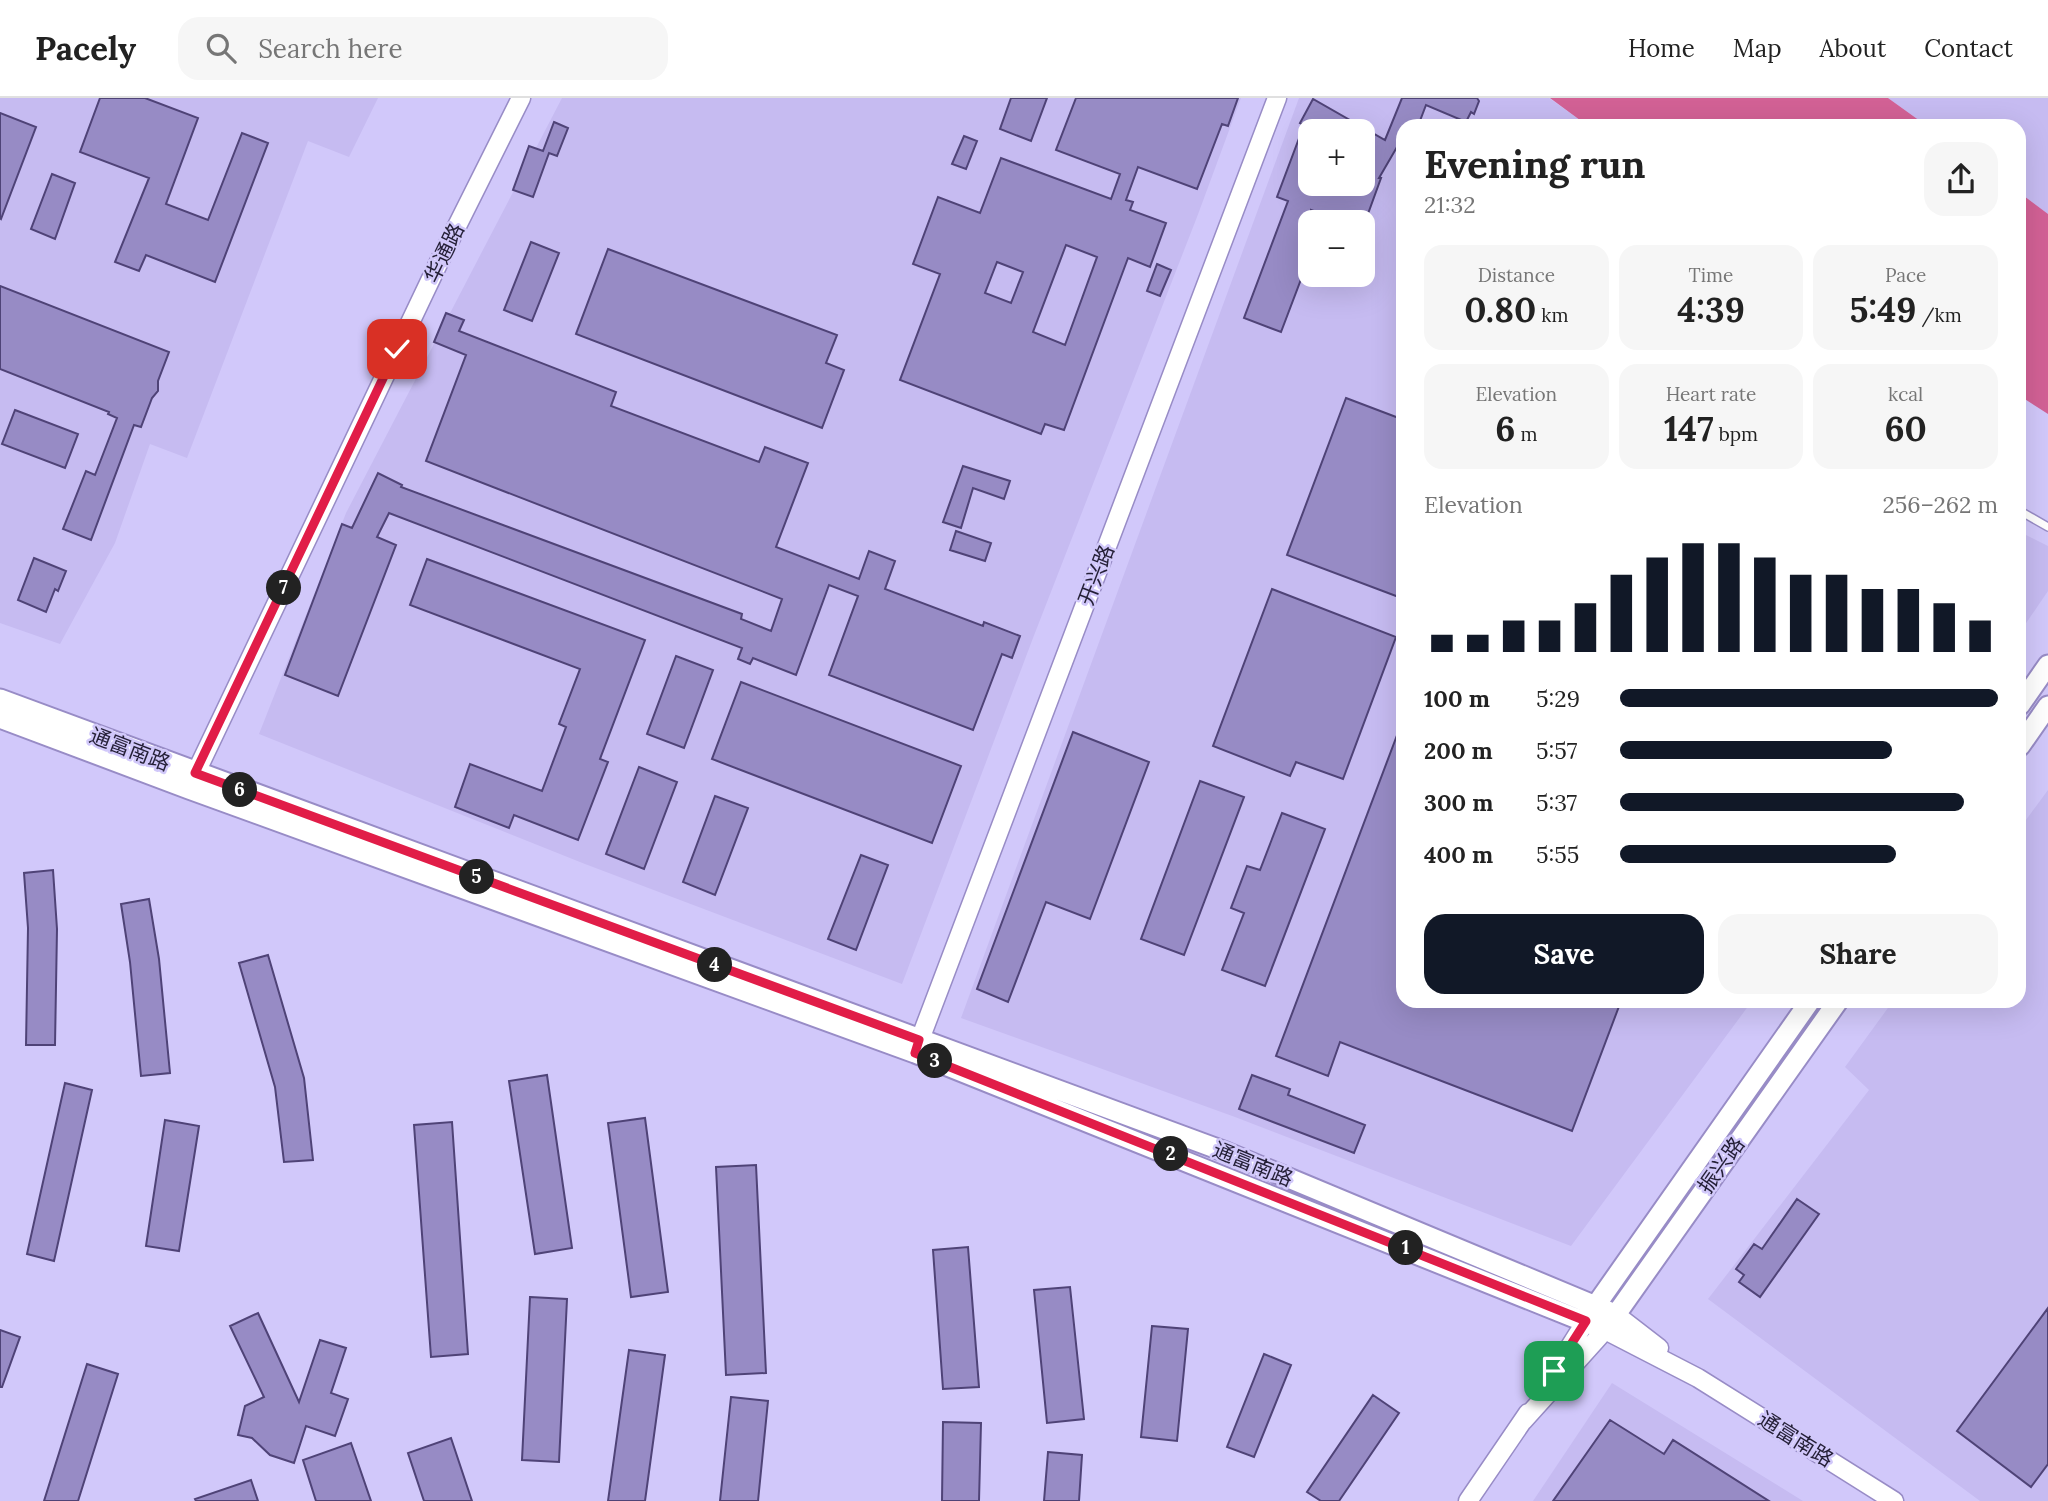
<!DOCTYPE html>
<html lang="en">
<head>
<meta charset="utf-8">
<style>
	:root { --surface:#fff; --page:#f6f6f6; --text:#222; --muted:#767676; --line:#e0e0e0; --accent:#111827 }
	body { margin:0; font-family:Lora,"Noto Sans SC",serif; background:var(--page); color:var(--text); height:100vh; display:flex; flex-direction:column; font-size:26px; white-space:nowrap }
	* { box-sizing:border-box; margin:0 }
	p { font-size:23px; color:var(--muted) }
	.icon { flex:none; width:38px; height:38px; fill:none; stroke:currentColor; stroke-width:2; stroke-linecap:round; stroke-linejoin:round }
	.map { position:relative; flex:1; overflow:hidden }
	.sheet { position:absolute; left:1396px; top:21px; width:630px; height:889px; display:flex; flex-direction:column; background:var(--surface); border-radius:21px; box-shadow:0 7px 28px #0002 }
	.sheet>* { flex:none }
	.tools { position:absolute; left:1298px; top:21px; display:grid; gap:14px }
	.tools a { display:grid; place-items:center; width:77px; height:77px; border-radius:14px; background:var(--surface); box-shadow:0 7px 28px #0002; font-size:35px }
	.pin { position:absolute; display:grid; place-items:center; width:60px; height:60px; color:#fff; margin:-30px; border-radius:14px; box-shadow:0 4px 10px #0006 }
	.km { position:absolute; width:35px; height:35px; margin:-18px; border-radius:50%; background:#222; color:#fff; font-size:19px; line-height:35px; text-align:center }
	.round { display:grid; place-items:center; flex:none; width:74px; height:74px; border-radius:21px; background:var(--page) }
	.headline { display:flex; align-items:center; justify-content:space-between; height:119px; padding:0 28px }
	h1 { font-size:38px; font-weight:800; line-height:52px }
	.figures { display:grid; grid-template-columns:repeat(3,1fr); gap:10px; height:119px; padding:7px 28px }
	.figures div { display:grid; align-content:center; border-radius:18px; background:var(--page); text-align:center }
	.figures b { font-size:35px; font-weight:800 }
	.figures small { font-size:19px; font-weight:400 }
	.figures p { font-size:19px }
	.chart { height:196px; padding:14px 28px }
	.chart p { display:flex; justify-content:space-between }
	.chart svg { width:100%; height:126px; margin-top:7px; stroke:var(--accent); stroke-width:6 }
	.action { display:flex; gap:14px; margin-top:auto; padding:14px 28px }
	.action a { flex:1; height:80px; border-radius:21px; background:var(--accent); color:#fff; font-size:28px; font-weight:800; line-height:80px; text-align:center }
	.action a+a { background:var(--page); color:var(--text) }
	ul { padding:0 28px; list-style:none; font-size:23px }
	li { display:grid; grid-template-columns:112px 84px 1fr; align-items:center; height:52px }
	li i { height:18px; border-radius:9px; background:var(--accent) }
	header { display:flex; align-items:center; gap:42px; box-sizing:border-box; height:98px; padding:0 35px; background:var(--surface); border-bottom:2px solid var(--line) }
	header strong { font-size:33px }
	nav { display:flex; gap:38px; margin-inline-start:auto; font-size:24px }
	.search { width:490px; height:63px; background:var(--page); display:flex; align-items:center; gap:18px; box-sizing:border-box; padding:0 24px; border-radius:21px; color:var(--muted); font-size:26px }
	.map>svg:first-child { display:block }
</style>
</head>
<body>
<header>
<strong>Pacely</strong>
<div class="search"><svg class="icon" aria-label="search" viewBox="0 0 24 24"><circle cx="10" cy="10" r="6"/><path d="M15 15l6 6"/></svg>Search here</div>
<nav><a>Home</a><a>Map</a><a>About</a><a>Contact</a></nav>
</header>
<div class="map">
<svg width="2048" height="1403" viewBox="0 0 2048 1403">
	<rect width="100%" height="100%" fill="#d1c8fa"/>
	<path fill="#c6bbf1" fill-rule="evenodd" d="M0,0H378L349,59L308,43L187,360L150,346L115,445L60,546L0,525Z
		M562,0H1241L1197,119L1033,540L902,886L585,766L259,636L346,415Z
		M1299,0H1549L1588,28H1404V903H1752L1571,1148L1235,1019L961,920ZM1311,33H1363V86H1311ZM1311,124H1363V177H1311Z
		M1888,0H2048V116L2020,95V28H1927Z
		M2020,434L2048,448V493L2020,534Z
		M2048,692V1403H1980L1708,1201L1869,992L1845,969L1893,903H2020V730Z
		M1612,1285L1803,1403H1533Z"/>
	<path fill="#d26195" d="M1550,0H1888L1927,28H1588Z
		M2020,95L2048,116V316L2020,298Z"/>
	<path fill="#978bc5" stroke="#4f4377" stroke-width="2" fill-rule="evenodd" d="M100,0H145L198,20L166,106L208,122L242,35L268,45L215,184L146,157L139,173L115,164L149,80L80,54Z
		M1011,0H1047L1031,43L1000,31Z
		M1076,0H1238L1228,28L1222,26L1197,91L1138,69L1126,102L1133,104L1130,112L1166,125L1150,169L1128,160L1064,332L1045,326L1041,336L900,282L940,176L913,166L938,99L980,115L1001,60L1111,101L1120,76L1056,52ZM1066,147L1097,159L1065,247L1033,234ZM997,164L1023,174L1011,205L985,195Z
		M1402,0H1477L1479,3L1474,16L1471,14L1466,24L1426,7L1418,28H1404V37L1379,80H1381L1365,124H1343L1311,112V155L1281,234L1244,220L1288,103L1277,99L1304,27L1300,25L1313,1L1385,42ZM1311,33H1363V86H1311Z
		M0,15L36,29L1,121L0,120Z
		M554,24L568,30L557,58L549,55L533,99L513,92L529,48L543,53Z
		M964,38L977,43L966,71L952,66Z
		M52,76L75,85L55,141L31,131Z
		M531,144L559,155L532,223L504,212Z
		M608,151L837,237L826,265L844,272L822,330L576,236Z
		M1157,166L1171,172L1160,198L1147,193Z
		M0,188L169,254L158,283V293L152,300L141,329L134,327L91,442L63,431L86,373L95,377L117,320L108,316L109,314L0,271Z
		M446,215L464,222L459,233L616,294L611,308L759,364L765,349L808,365L776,449L859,481L869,453L895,463L885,491L983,528L984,524L1020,538L1012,560L1002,556L973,632L829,577L858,498L829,487L796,577L753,560L750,566L738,561L742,550L389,415L377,439L396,447L338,598L285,577L342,426L352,430L378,375L402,387L401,389L742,516L741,521L771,533L782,501L426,363L466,257L434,244Z
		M1346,300L1404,322V501L1287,457Z
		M15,312L78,336L65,370L2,346Z
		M963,368L1010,383L1004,401L973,390L961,430L943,424Z
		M956,433L991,445L985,463L950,452Z
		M34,460L66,473L58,493L55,491L46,514L18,502Z
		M427,461L645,542L600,661L608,664L578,742L514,717L509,730L455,709L470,666L542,693L566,629L559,626L580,571L410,507Z
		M1272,491L1396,539L1343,681L1296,664L1290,678L1213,648Z
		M676,558L713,572L684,650L647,636Z
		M741,584L961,668L932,745L712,661Z
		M1402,624L1404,903H1621L1572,1033L1340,944L1328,978L1276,958Z
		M1073,634L1149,664L1090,821L1046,804L1008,904L977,891Z
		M639,669L677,684L644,771L606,756Z
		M1200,683L1244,699L1184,857L1141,841Z
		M715,698L748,710L715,797L683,784Z
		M1282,715L1325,731L1265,888L1222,872L1244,815L1231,810L1247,768L1260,772Z
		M861,757L888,767L856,852L828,841Z
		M53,772L57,831L55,947H26L28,830L24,775Z
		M149,801L159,861L170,975L141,978L130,864L121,806Z
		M268,857L304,980L313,1062L284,1064L275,989L239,865Z
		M547,977L572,1150L535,1156L509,983Z
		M1252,977L1290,991L1288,997L1365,1027L1354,1055L1239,1011Z
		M65,985L92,992L54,1163L27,1156Z
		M645,1020L668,1194L631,1199L608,1025Z
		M165,1022L199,1028L179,1153L146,1148Z
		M452,1024L468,1256L431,1259L414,1027Z
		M756,1067L766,1275L726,1277L716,1069Z
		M1797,1101L1819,1116L1760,1199L1739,1184L1744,1177L1736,1171L1754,1146L1762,1151Z
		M968,1149L979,1289L943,1291L933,1152Z
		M1070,1189L1084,1321L1047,1325L1034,1192Z
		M530,1199L567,1201L559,1364L522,1362Z
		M2048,1210V1366L2031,1389L1957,1333Z
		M258,1215L299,1304L320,1242L346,1250L331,1295L348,1301L335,1338L306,1328L294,1365L270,1357L252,1340L238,1337L245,1308L264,1299L230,1228Z
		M1152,1228L1188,1231L1177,1343L1141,1339Z
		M0,1232L20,1239L2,1289H0Z
		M629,1252L665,1257L645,1403H608Z
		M1264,1256L1291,1267L1254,1359L1227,1349Z
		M87,1266L118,1276L78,1403H44Z
		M1373,1297L1399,1315L1339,1403H1321L1307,1394Z
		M731,1299L768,1303L758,1403H720Z
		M1610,1322L1664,1356L1673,1342L1769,1403H1553Z
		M943,1324L981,1325L979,1403H942Z
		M451,1340L472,1403H424L408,1355Z
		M351,1345L371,1403H316L303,1362Z
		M1048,1354L1082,1357L1079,1403H1044Z
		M251,1382L258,1403H196L195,1401Z"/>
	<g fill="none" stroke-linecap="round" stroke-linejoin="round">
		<g stroke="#988cc6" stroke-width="10">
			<path id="service" d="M2020,413L2048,429"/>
		</g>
		<g stroke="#988cc6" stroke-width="21">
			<path id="tertiary" d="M191,685L438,166L521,0
				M916,952L1277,0
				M1615,1216L1659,1250
				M1549,1282L1586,1223
				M1523,1323L1605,1232L1698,1280L1894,1403
				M1468,1403L1528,1315"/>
		</g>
		<g stroke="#988cc6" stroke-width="23">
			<path id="secondary" d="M0,601L1226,1054L1615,1216
				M2020,607L2048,567
				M0,620L189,691L915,955L1605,1232L1838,903
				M2020,648L2048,608
				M1589,1217L1810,903"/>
		</g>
		<use href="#service" stroke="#fff" stroke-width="7"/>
		<use href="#tertiary" stroke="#fff" stroke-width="18"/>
		<use href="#secondary" stroke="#fff" stroke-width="19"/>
	</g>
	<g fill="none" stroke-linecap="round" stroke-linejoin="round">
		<g stroke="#fff" stroke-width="14">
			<path id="route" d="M397,251L195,675L919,942L915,955L1586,1223L1554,1273"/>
		</g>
		<use href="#route" stroke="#e11d48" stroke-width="9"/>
	</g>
	<g text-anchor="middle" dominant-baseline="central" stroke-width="5" stroke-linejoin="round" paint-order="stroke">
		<g font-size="21" fill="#241f36" stroke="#d1c8fa">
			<text transform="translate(444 155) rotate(-64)">华通路</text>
			<text transform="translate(1096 477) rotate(-69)">开兴路</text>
			<text transform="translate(130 651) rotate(21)">通富南路</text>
			<text transform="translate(1253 1066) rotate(22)">通富南路</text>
			<text transform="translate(1721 1067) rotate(-55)">振兴路</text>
			<text transform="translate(1796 1341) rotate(32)">通富南路</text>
		</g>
	</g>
</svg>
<div class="tools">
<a>+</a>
<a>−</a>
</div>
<div class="pin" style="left:1554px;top:1273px;background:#1e9e55"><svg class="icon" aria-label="arrive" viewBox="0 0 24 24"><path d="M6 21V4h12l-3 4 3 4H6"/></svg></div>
<div class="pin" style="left:397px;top:251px;background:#d93025"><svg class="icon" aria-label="check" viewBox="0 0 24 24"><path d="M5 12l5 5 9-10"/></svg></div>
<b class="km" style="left:1406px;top:1150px">1</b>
<b class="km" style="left:1171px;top:1056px">2</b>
<b class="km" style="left:935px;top:963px">3</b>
<b class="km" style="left:715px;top:867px">4</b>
<b class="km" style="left:477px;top:779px">5</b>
<b class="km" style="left:240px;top:692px">6</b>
<b class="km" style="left:284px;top:490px">7</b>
<section class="sheet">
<div class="headline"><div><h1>Evening run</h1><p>21:32</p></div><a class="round"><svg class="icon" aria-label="share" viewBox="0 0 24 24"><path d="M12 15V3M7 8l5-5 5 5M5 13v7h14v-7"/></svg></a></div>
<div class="figures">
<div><p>Distance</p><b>0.80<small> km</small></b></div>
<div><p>Time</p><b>4:39</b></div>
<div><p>Pace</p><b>5:49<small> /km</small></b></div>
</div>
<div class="figures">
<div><p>Elevation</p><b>6<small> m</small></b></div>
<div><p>Heart rate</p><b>147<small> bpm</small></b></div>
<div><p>kcal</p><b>60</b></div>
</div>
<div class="chart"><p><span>Elevation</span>256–262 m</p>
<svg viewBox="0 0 160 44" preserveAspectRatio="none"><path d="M5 44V38M15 44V38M25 44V33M35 44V33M45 44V27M55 44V17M65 44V11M75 44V6M85 44V6M95 44V11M105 44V17M115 44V17M125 44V22M135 44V22M145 44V27M155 44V33"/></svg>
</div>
<ul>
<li><b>100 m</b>5:29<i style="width:100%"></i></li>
<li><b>200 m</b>5:57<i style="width:72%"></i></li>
<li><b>300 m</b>5:37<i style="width:91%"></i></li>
<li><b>400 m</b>5:55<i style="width:73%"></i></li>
</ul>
<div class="action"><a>Save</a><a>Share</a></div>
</section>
</div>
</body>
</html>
